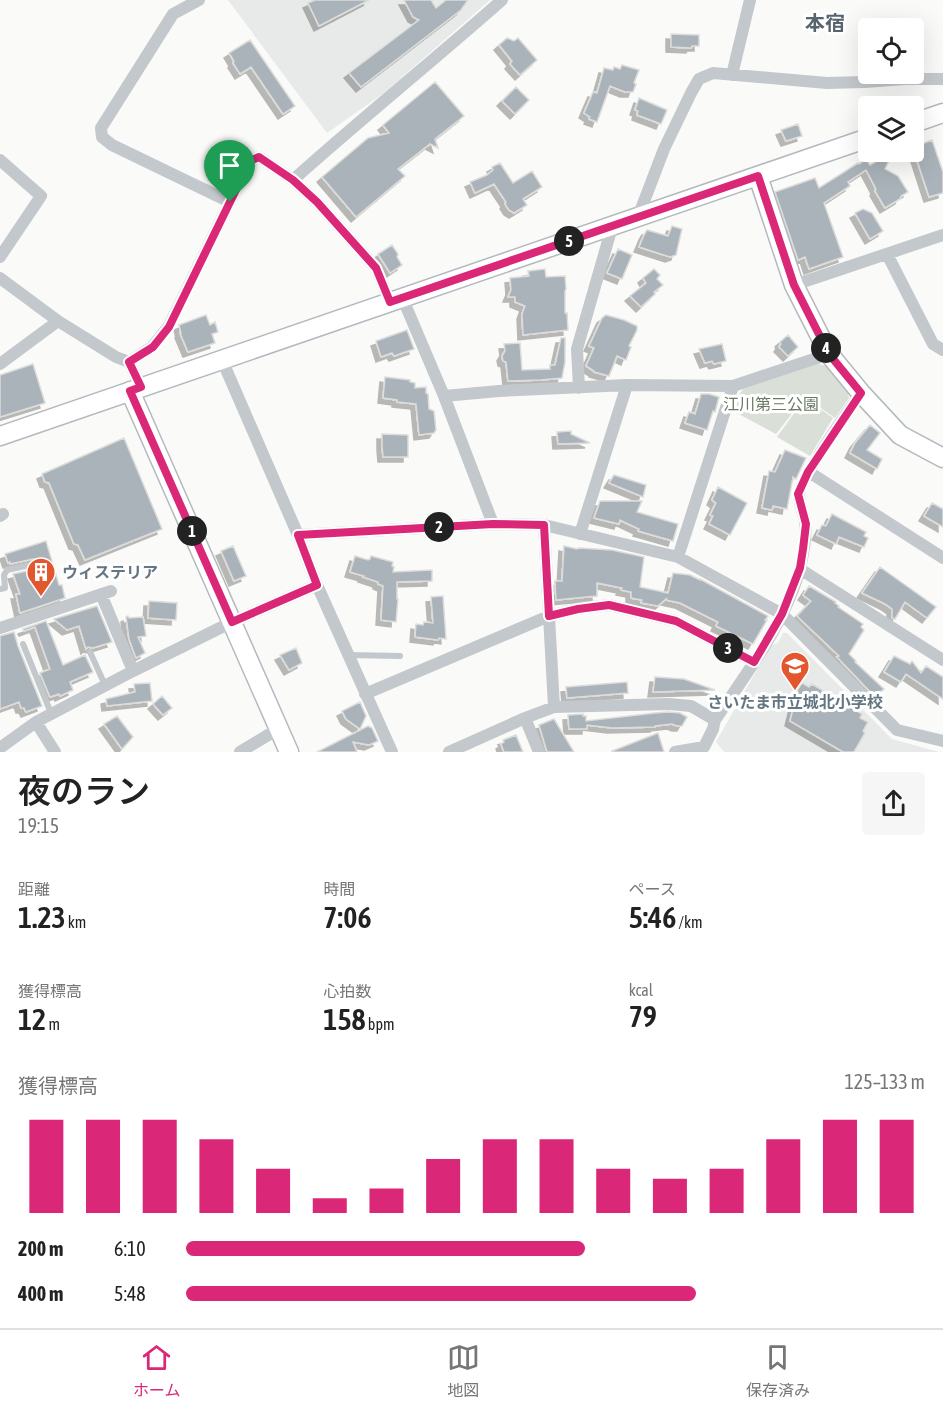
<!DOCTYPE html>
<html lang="ja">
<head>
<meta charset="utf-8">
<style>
	:root { --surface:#fff; --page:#f6f6f6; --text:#222; --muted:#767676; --line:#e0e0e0; --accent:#db2777 }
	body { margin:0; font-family:"Asap Condensed","Noto Sans JP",sans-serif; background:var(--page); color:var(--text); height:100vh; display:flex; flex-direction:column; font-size:22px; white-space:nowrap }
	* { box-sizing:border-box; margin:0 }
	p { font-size:20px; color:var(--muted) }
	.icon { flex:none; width:33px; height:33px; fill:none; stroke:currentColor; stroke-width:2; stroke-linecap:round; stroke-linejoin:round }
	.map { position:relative; height:752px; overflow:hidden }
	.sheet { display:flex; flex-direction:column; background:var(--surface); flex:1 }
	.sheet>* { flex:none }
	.buttons { position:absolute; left:858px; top:18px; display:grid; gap:12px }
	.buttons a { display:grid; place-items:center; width:66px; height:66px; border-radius:6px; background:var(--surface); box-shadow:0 6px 24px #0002; font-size:30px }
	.pin { position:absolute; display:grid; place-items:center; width:51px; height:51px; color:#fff; margin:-62px -26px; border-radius:50% 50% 50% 0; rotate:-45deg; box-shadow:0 0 6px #0007 }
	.pin .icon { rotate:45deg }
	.km { position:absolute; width:30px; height:30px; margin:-15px; border-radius:50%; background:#222; color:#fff; font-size:16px; line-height:30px; text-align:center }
	.round { display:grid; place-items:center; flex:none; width:63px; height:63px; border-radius:6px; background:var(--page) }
	.overview { display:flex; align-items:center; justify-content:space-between; height:102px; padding:0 18px }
	h1 { font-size:33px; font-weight:600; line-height:45px }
	.metrics { display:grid; grid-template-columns:repeat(3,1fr); gap:9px; height:102px; padding:6px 18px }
	.metrics div { display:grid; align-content:center }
	.metrics b { font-size:30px; font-weight:600 }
	.metrics small { font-size:16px; font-weight:400 }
	.metrics p { font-size:16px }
	.chart { height:168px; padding:12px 18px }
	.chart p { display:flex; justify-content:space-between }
	.chart svg { width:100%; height:108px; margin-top:6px; stroke:var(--accent); stroke-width:6 }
	ul { padding:0 18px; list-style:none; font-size:20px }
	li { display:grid; grid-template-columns:96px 72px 1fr; align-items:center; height:45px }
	li i { height:15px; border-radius:8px; background:var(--accent) }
	.tab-bar { display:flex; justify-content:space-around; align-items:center; height:84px; border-top:2px solid var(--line); background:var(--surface); font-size:16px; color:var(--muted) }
	.tab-bar a { display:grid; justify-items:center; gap:3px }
	.tab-bar .current { color:var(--accent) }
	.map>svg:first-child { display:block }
</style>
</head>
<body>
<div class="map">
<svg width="943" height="752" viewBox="0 0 943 752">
	<defs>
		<filter id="shadow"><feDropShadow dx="-5" dy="5" stdDeviation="0" flood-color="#0004"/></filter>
	</defs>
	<rect width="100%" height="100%" fill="#fafaf8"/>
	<path fill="#e8e9e9" d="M228,0H490L384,93L327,133Z
		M783,633H787L892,739L939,752H724L716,742L771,645L778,643Z"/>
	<path fill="#dadfd7" d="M818,364L827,366L848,391L849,398L835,418L805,397L776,434L733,411L737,398L743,389Z
		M805,398L833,418L810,456L777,437Z"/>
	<path fill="#aab3b9" stroke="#dcdcda" stroke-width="1.5" filter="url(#shadow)" d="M315,0H369L319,26L308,3Z
		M404,0H431L436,8L446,0H468L461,10L361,87L349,73L419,20L413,17Z
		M671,34L699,35V46H692L691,48L671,47Z
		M507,38L514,41L518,38L537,60L520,75L510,64L512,61L499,45Z
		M250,40L295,106L283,114L251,67L240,74L233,63L234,61L229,53Z
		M622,65L639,70L634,83L636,84L633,92H625L610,86L597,122L589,119L590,117L584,113L593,92L597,93L604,68L613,70L614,67L620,69Z
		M435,82L464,116L435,139L438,148L430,144L398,169L405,176L356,217L322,177L368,138L389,133L383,125Z
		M516,87L529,100L515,114L502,101Z
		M639,98L667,110L661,124L637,115L638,111L635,110Z
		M798,124L802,136L786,141L781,130Z
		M932,140L943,172V193L929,197L914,151V147Z
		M893,152L885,169L898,176L908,192L901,196L900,199L885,208L875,191L876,189L866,170L848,182L850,186L824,203L843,257L809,269L805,257L798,260L775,192L815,178L819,188L858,163L859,164L866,159L870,165Z
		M500,163L513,183L532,171L542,187L523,199L527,205L514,213L509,210L505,204L506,202L494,184L475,193L470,182L487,175L493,170L492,167Z
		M863,209L872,213L883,231L870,239L855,213Z
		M672,226L682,229L676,255L670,257L639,247L644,235L647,230L668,236Z
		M392,245L398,254L397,257L402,265L390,273L378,254Z
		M618,249L632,255L622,279L607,273Z
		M545,269L546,277L565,276L566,289L565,291V313H567L568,330L523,335L522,314L525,306L515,302V297H508L511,290L510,278L529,276L528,271Z
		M654,269L660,275L657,279L663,285L654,292L655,294L641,307L630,296L646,283L643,278Z
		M206,315L210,325L215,322L218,332L212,334L215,343L188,352L180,333H181L179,325Z
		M606,315L624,320L637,326V330L629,346L631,347L626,360L617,356L609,376L594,372V371L586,366L594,348L589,346L602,318Z
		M407,330L414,349L394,356L392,353L381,357L376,341Z
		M788,335L798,347L788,356L779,347L781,344L780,342Z
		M561,338H565V362L562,378L541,380L508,381L506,362L503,361L502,356L505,351L504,344L520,343L522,370L550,369V365H555Z
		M722,344L726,361L714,364L712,361L705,363L699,349Z
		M33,364L45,403L0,417V375Z
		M385,377L410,380V382L415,383V388L426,387V393L428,394L429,409L434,411L436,430L434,433L419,435L416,404L397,402V400L383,398Z
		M701,394H709L719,397L715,412L713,411L707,430L685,423L689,412L695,414Z
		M870,425L880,433L867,450L882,459L877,469L850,453L855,443Z
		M571,431V434L590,443L558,444L557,432Z
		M382,434L408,435V457H383L382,445Z
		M124,438L162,529L85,560L78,545L74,544L49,483L45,482L42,474Z
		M785,450L806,458L796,479L793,477L787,509L773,506L772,510L762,508L769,471L775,472Z
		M614,475L646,485L643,497L609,483Z
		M718,487L747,503L730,535L709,524L713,516L710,515L716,503L712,500Z
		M600,501H642L637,512L678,524L673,541L638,531L639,529L620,520L619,524L594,518Z
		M932,503L943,509V527L924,516Z
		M832,514L866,532L864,536L868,538L864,547L839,537L836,544L817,535L822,525L826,526Z
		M46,541L59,585H62L65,598L20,613L16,594H20L13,574L36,569L39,566V562L37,560L33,559L10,564V562L8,563L5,554Z
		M233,546L246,576L234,581L221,551Z
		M564,546L577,549L579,548L612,550L644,557L640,587L668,593L673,573L690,575L700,580V579L768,616L765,620H767L753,644L716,626L718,622L680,603L666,600L667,598L658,606L641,603L642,600L631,598V592L621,590L622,588L597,583V596L556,600L555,581H562Z
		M355,556L368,560L370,559L371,556L393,562L392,566L394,567L393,572L432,570V581L397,582V599H398L396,622L381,620L383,586L378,584V582L363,577L364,576L350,572Z
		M880,567L936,607L927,618L905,602L895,619L892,618V609L885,604L862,593Z
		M809,586L836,602L835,603L839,606L838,607L863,624L861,627L864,630L849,654L856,661L855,662L884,689L875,697L837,657L839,656L797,616L811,601L803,595Z
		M443,596L446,639L439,638L438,640L415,637L416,624L423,625L424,622L433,623L431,597Z
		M149,601L177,603L176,620L148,618Z
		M97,606L112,642L93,648L88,647L86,649L79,626L67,630L54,619Z
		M128,616L129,618L143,617L146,636L138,637L145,653L136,658L129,639L126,617Z
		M46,621L63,665L85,655L93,672L70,682L73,690L60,696L59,694L50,697L40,673L50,669L35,627L24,631L23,629Z
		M14,632L18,646L42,706L26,712L24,708H21L19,702L0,709V636Z
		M296,648L302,663L289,670L280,655Z
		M894,656L910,664L912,661L921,673L926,666L943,677V699L906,674L901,682L884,672Z
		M655,677L684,679L715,690L653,692Z
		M627,682L628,693L567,698L566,687Z
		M150,683L152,701L107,706L106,699L135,692L134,684Z
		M802,683L809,687L812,684L862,714L860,718L868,722L863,731L865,733L854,752H843L790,721L798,689Z
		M162,696L172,708L163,715L153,704Z
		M360,702L366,716L360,729L346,719L342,711Z
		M669,712L680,713L687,717L682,726H677L672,724L655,726V727L612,728L587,725V729H569L568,715L583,714V716H586V721L655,713Z
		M117,716L133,737L122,749L104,724Z
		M554,719L574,752H547L539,725Z
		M368,726L372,728L378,741L369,745L353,742L357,752H317Z
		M658,733L664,752H612V751Z
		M516,735L523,752H504L501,744L504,742L503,740Z"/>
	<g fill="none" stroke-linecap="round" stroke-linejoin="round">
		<g stroke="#b3babf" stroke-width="21">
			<path id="secondary" d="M914,123L943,113
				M758,176L794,285L829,354L861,393L900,435L943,458
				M130,391L289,752
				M0,436L868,138"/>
		</g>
		<path stroke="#c3c8cc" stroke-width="6" d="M0,589L5,588L4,575L7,570L34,564
			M23,644L51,713
			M90,652L105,685
			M349,655L400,656"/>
		<path stroke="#c3c8cc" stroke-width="12" d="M199,0L173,14L101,128L102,137L112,145L230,202
			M732,75L750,0
			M0,160L41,196L0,257
			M293,180C361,119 433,61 502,0
			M638,217L664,149L691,93L699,79L713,73L827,83L865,82L904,79H943
			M887,254L933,344L943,350
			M0,278L58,321L116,357L129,362L152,347L169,326L250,161L259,157L293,180L317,202L376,268L390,302
			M794,285L943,235
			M402,297L444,396L493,524
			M222,360L298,535L317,585L392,752
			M129,362L141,387
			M0,364L58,321
			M579,388L577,349L612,227
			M444,396L499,391L627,385L733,386L829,354
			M809,472L943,558
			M0,516L3,514
			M544,525L554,707
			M580,534L627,385
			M298,535L493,524L544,525L678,557L782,614L897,730L943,741
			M678,557L733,386
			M800,569L943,660
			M101,594L133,671
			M0,628L111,591
			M365,694L549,616L577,609L609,605L676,621L754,662
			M525,718L539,752
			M36,722L55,752
			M704,747L713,729L715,720C746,674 786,622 800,568C803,554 807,536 805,522C804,513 799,504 799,495C799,480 849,410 861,393
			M0,748L36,722L133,671L232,622L317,585
			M240,752L278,729
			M449,752L525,718L554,707L669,704L691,706L715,720
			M675,752L704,747"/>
		<use href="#secondary" stroke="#fff" stroke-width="18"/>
	</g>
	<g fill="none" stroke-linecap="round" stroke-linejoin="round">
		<g stroke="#fff" stroke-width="12">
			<path id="route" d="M259,157L293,180L317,202L376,268L390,302L758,176L794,285L829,354L861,393L808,472L798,494L806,524L803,549L800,568L782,614L754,662L676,621L609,605L578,609L549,616L544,525L493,524L298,535L317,585L232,622L130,391L141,387L129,362L153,347L169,327L250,161Z"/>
		</g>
		<use href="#route" stroke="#db2777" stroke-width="8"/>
	</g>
	<defs>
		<g id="building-pin" transform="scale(1.5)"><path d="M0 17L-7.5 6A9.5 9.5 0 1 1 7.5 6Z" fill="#e4572e" stroke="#fff"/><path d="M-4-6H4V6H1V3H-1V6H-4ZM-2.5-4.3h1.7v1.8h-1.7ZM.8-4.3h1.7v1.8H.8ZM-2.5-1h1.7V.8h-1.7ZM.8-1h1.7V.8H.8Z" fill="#fff"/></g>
		<g id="school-pin" transform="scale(1.5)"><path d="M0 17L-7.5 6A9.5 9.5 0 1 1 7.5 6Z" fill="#e4572e" stroke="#fff"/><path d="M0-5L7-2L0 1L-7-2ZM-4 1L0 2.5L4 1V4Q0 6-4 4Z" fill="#fff"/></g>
	</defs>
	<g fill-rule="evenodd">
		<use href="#building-pin" x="41" y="572"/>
		<use href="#school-pin" x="795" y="666"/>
	</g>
	<g text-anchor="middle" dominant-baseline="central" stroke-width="6" stroke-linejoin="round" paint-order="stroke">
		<g font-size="16" fill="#687a64" stroke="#fff">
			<text x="771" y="404">江川第三公園</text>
		</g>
		<g font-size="16" font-weight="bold" fill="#657683" stroke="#fff" text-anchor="start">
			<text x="62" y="572">ウィステリア</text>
			<text x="795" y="702" text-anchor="middle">さいたま市立城北小学校</text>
		</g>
		<g font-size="20" font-weight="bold" fill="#57646e" stroke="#fff">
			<text x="825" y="22">本宿</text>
		</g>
	</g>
</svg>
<div class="buttons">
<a><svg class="icon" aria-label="locate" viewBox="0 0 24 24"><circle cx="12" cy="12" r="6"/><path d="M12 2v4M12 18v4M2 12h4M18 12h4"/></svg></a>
<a><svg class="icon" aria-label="layers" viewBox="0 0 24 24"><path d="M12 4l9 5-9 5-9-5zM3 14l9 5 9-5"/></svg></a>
</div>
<div class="pin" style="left:230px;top:202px;background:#1e9e55"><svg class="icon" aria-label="arrive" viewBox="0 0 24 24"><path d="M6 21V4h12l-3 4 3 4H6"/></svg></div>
<b class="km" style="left:192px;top:531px">1</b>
<b class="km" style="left:439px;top:527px">2</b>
<b class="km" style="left:728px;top:648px">3</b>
<b class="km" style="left:826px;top:348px">4</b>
<b class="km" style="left:569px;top:241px">5</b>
</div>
<section class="sheet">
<div class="overview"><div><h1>夜のラン</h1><p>19:15</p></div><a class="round"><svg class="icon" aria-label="share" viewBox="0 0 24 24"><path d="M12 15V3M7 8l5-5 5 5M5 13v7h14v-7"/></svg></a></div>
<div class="metrics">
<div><p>距離</p><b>1.23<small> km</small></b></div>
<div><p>時間</p><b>7:06</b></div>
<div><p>ペース</p><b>5:46<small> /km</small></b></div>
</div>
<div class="metrics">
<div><p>獲得標高</p><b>12<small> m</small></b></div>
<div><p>心拍数</p><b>158<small> bpm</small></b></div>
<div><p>kcal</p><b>79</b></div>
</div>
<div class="chart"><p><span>獲得標高</span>125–133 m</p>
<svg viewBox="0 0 160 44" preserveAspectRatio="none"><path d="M5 44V6M15 44V6M25 44V6M35 44V14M45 44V26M55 44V38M65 44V34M75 44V22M85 44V14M95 44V14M105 44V26M115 44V30M125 44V26M135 44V14M145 44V6M155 44V6"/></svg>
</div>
<ul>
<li><b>200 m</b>6:10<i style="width:54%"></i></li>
<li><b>400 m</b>5:48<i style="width:69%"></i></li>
</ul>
</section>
<nav class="tab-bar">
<a class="current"><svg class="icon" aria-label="home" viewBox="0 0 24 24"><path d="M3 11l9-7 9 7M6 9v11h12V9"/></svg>ホーム</a>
<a><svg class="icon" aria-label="map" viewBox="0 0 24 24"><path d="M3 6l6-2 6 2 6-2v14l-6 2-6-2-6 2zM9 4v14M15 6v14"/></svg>地図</a>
<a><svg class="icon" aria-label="saved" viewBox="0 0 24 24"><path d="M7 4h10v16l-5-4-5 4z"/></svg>保存済み</a>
</nav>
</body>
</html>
